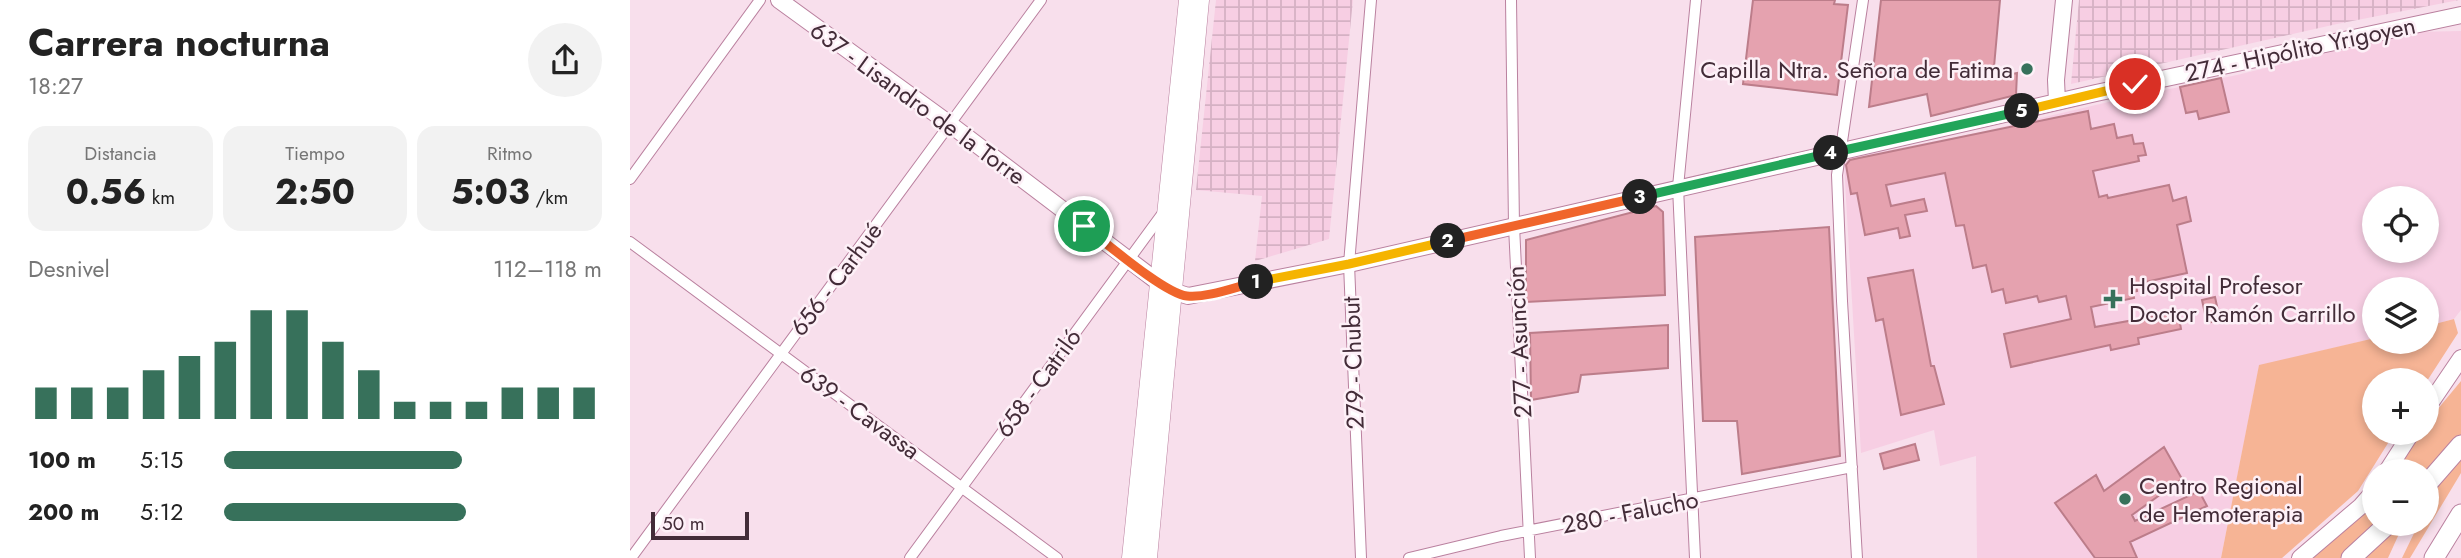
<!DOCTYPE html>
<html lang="es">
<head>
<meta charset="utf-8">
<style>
	:root { --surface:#fff; --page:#f2f2f2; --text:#222; --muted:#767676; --accent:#37715b }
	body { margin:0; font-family:Jost,sans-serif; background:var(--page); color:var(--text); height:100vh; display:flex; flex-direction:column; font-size:26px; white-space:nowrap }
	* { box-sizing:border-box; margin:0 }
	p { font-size:23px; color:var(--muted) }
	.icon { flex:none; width:38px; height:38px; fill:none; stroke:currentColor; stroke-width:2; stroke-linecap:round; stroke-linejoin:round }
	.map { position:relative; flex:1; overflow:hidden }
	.sheet { display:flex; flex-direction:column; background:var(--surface); width:630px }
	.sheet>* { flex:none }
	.buttons { position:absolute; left:1732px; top:186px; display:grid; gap:14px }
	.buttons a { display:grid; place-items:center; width:77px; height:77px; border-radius:50%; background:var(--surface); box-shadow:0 4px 10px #0003; font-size:35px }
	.scale { position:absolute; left:21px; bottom:18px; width:98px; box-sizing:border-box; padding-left:7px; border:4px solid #432c38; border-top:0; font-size:19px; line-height:24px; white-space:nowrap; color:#432c38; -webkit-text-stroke:5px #fdf0f7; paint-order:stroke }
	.pin { position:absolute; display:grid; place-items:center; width:60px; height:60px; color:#fff; margin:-30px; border:4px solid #fff; border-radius:50%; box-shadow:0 2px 7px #0007 }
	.km { position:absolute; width:35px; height:35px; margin:-18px; border-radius:50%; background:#222; color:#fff; font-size:19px; line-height:35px; text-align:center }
	.round { display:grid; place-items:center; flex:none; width:74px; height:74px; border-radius:37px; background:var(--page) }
	.headline { display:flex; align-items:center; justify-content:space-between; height:119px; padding:0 28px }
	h1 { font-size:38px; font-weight:700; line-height:52px }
	.stats { display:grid; grid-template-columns:repeat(3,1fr); gap:10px; height:119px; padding:7px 28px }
	.stats div { display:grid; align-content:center; border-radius:18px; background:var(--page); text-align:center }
	.stats b { font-size:35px; font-weight:700 }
	.stats small { font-size:19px; font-weight:400 }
	.stats p { font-size:19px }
	.chart { height:196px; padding:14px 28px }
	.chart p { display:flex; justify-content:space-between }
	.chart svg { width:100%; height:126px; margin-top:7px; stroke:var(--accent); stroke-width:6 }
	ul { padding:0 28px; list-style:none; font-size:23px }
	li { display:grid; grid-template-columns:112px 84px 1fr; align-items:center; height:52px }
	li i { height:18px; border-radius:9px; background:var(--accent) }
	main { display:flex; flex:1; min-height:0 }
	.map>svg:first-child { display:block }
</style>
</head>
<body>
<main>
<section class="sheet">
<div class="headline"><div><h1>Carrera nocturna</h1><p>18:27</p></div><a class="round"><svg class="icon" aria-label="share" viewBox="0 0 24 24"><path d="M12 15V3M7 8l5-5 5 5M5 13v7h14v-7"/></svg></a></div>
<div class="stats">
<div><p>Distancia</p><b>0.56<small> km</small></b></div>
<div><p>Tiempo</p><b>2:50</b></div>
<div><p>Ritmo</p><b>5:03<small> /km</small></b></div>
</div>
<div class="chart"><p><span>Desnivel</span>112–118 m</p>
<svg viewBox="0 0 160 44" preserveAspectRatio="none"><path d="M5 44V33M15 44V33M25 44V33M35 44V27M45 44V22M55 44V17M65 44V6M75 44V6M85 44V17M95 44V27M105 44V38M115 44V38M125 44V38M135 44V33M145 44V33M155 44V33"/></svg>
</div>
<ul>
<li><b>100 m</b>5:15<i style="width:63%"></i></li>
<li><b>200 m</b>5:12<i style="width:64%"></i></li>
</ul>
</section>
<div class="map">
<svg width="1831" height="558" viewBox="0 0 1831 558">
	<defs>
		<pattern id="industrial-grid" width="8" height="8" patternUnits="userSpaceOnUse" patternTransform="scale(1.75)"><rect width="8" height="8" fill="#f7cee3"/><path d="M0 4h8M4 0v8" fill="none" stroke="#d5b1c4"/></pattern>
	</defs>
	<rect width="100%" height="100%" fill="#f8dfec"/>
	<path fill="#f7cee3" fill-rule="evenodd" d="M1831,31V310L1824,319L1797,326V289H1745V338L1629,366L1591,558H1347L1346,456L1310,466L1304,430L1231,453L1214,165L1219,158L1351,132L1487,100L1607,75L1784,32ZM1745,198H1797V250H1745Z"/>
	<path fill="url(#industrial-grid)" d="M586,0H723L699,239L625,261L632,196L566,190Z
		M1449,0H1829L1707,24L1441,84Z"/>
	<path fill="#f6b495" d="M1824,319L1828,333L1797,381L1745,380V432H1765L1728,491L1652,558H1591L1629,365L1745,338V341H1797V326Z
		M1831,381V436L1797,471H1763L1789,432H1797V422Z
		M1831,452V473L1780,558H1772L1789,523H1797C1797,493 1811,474 1831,452Z
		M1745,497V523L1728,545L1711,558H1680Z
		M1767,523H1774L1758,558H1729Z"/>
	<path fill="#e5a2af" stroke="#bc7d8a" stroke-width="2" d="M1123,0H1205L1204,4L1218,5L1207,95L1113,84Z
		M1251,0H1370L1363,78L1387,73L1386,95L1301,116L1297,94L1239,107Z
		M1591,78L1599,112L1569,119L1567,111L1556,113L1550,87Z
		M1458,111L1461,129L1484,124L1487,138L1502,135L1504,144L1513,143L1516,155L1508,156L1509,161L1463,171L1469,197L1477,195L1478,198L1539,185L1543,201L1556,197L1561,221L1547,225L1557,273L1506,284L1507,291L1503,292L1504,298L1461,307L1465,327L1548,312L1551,329L1508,338L1509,344L1481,350L1480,345L1381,367L1374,334L1441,319L1436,296L1409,302L1407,296L1376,303L1373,289L1362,292L1356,265L1343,268L1334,225L1326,226L1315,173L1256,185L1261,206L1294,199L1297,211L1275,215L1280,236L1270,238L1268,228L1235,235L1227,193L1221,194L1216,165L1220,160L1229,158Z
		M1026,206L1033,212L1035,295L896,302V240Z
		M1199,227L1210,456L1112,474L1107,421H1073L1065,237Z
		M1283,270L1301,366H1304L1314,404L1271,415L1253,319L1246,321L1238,278Z
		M1585,297L1590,320L1577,323L1572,300Z
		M1038,325V368L951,375L948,392L901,400L900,333Z
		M1285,444L1289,460L1254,469L1250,454Z
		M1534,447L1552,479L1502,515L1505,521L1569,491L1577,506L1500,542L1507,558H1465L1425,503L1466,475L1474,491Z"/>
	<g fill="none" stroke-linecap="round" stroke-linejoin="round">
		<g stroke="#ba819f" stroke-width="12">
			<path id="street" d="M881,0L884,226L900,558
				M0,179L130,0
				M0,242L427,558
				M1,558L411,0
				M280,558L533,213
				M731,558L719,264L741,0
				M779,558L871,536L1222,467
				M1065,558L1048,187L1066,0
				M1227,558L1212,301L1207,175L1233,0"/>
		</g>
		<g stroke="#ba819f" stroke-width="18">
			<path id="secondary" d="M149,0L321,125L528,282L542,291L558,296L719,264L1466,93L1831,15
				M1427,102L1426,80L1434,0
				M1797,408L1831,358
				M1757,471L1782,432
				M1670,558L1731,506L1745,490"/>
		</g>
		<g stroke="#ba819f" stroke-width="19">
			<path id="primary" d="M501,558L558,0
				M518,558L570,0"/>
		</g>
		<g stroke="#ba819f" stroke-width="21">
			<path id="highway" d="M1797,484L1831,445
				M1721,558L1759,523
				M1804,558L1831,514"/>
		</g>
		<use href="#street" stroke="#fff" stroke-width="10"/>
		<use href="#secondary" stroke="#fff" stroke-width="16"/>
		<use href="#primary" stroke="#fff" stroke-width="18"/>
		<use href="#highway" stroke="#fff" stroke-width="19"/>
	</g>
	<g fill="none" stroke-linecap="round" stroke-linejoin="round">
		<g stroke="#fff" stroke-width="14">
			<path id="split-1" d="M454,226C475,242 535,294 557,296C578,298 605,287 626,282"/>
		</g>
		<g stroke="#fff" stroke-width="14">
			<path id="split-2" d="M626,282L719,264L818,241"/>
		</g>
		<g stroke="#fff" stroke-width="14">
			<path id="split-3" d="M818,241L1010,197"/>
		</g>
		<g stroke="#fff" stroke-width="14">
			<path id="split-4" d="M1010,197L1201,153"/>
		</g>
		<g stroke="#fff" stroke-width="14">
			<path id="split-5" d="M1201,153L1392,111"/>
		</g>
		<g stroke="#fff" stroke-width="14">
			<path id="split-6" d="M1392,111L1505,84"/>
		</g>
		<use href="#split-1" stroke="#f0652b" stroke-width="9"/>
		<use href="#split-2" stroke="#f5b400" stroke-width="9"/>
		<use href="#split-3" stroke="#f0652b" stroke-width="9"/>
		<use href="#split-4" stroke="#22a559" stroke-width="9"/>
		<use href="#split-5" stroke="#22a559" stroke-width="9"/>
		<use href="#split-6" stroke="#f5b400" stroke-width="9"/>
	</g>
	<g fill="#37715b" stroke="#fdf0f7" stroke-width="2.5">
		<circle cx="1397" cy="69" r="7"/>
		<path d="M1479.5 288.5h7v7h7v7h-7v7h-7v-7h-7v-7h7z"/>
		<circle cx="1495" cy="499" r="7"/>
	</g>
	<g text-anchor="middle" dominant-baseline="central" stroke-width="5" stroke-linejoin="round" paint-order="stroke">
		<g font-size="24" fill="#432c38" stroke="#fdf0f7">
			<text transform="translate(1670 49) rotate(-12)">274 - Hipólito Yrigoyen</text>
			<text transform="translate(288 103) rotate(36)">637 - Lisandro de la Torre</text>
			<text transform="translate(206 279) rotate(-53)">656 - Carhué</text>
			<text transform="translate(889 342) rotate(-93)">277 - Asunción</text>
			<text transform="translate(723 363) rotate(-92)">279 - Chubut</text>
			<text transform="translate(408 383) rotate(-54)">658 - Catriló</text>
			<text transform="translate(230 412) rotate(36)">639 - Cavassa</text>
			<text transform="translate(1000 512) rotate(-11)">280 - Falucho</text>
		</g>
		<g font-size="24" fill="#432c38" stroke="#fdf0f7" text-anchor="start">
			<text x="1383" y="69" text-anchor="end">Capilla Ntra. Señora de Fatima</text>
			<text x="1499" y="285">Hospital Profesor<tspan x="1499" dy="28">Doctor Ramón Carrillo</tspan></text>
			<text x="1509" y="485">Centro Regional<tspan x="1509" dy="28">de Hemoterapia</tspan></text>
		</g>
	</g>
</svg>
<div class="buttons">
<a><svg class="icon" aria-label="locate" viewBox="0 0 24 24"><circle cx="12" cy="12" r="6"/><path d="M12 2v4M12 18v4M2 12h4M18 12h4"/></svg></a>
<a><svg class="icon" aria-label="layers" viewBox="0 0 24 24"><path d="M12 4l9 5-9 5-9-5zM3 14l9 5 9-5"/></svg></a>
<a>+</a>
<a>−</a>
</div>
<div class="scale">50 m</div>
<div class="pin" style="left:454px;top:226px;background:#1e9e55"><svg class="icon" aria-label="arrive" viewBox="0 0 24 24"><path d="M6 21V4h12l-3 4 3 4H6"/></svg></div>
<div class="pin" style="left:1505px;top:84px;background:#d93025"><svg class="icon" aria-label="check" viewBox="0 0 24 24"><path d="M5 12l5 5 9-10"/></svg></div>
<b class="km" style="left:626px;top:282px">1</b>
<b class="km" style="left:818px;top:241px">2</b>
<b class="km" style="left:1010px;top:197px">3</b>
<b class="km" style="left:1201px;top:153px">4</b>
<b class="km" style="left:1392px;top:111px">5</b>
</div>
</main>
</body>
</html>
